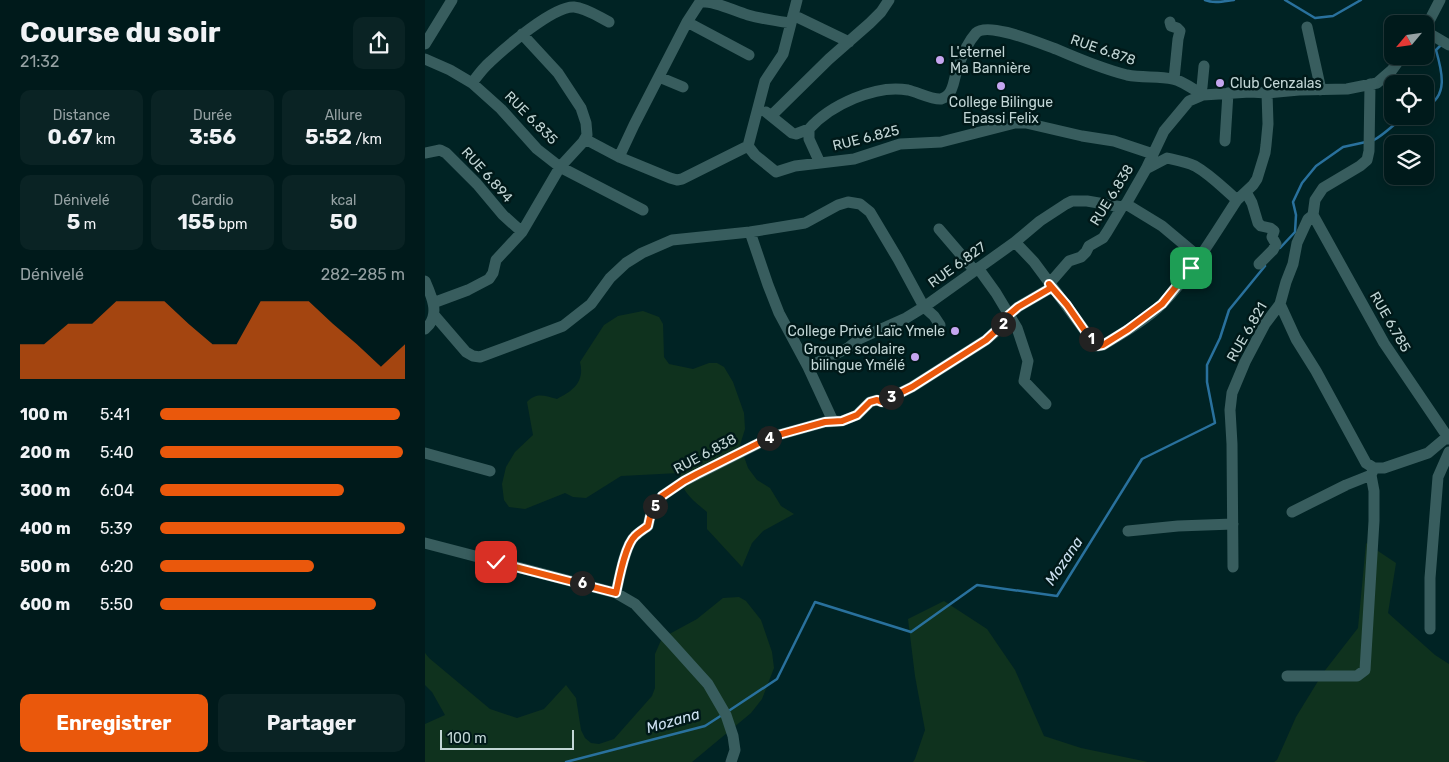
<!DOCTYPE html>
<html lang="fr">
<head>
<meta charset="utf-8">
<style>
	:root { --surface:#001a1b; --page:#0a2324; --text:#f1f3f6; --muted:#95a1a3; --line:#22383a; --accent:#ea580c }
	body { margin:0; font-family:Rubik,sans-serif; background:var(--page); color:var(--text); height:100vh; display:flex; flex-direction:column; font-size:19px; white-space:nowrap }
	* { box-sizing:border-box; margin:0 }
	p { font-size:16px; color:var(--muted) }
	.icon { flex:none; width:28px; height:28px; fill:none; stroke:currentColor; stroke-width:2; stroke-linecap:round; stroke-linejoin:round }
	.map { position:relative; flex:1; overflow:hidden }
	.sheet { display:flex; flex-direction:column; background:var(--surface); width:425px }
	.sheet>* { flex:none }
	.needle { width:32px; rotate:241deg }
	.tools { position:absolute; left:959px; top:15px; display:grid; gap:10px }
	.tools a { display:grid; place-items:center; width:50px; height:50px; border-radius:10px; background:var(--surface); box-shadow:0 2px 8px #0003,0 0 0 1px var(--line); font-size:25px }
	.scale { position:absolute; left:15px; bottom:12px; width:134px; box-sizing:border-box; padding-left:5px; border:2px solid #c2d6d6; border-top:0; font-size:14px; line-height:18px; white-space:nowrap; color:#c2d6d6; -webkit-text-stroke:4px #001919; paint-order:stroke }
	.pin { position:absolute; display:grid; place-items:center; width:42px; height:42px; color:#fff; margin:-21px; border-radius:10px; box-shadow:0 2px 8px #0006 }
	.km { position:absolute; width:25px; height:25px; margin:-12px; border-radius:50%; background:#222; color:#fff; font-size:14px; line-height:25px; text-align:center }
	.round { display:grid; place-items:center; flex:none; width:52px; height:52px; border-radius:10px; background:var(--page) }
	.headline { display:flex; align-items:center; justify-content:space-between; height:85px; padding:0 20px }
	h1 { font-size:28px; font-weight:700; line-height:38px }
	.metrics { display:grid; grid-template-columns:repeat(3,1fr); gap:8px; height:85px; padding:5px 20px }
	.metrics div { display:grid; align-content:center; border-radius:10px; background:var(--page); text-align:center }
	.metrics b { font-size:21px; font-weight:700 }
	.metrics small { font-size:14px; font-weight:400 }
	.metrics p { font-size:14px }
	.chart { height:140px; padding:10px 20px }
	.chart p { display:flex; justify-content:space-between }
	.chart svg { width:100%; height:90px; margin-top:5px; fill:var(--accent); opacity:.7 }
	.button { display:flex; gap:10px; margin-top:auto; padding:10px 20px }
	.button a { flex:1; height:58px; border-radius:10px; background:var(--accent); color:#fff; font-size:20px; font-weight:700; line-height:58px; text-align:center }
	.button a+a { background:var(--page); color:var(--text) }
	ul { padding:0 20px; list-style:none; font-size:16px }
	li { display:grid; grid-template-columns:80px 60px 1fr; align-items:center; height:38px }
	li i { height:12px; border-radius:6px; background:var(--accent) }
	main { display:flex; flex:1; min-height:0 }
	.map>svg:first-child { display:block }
</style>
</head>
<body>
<main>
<section class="sheet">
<div class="headline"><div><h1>Course du soir</h1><p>21:32</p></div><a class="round"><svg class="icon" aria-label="share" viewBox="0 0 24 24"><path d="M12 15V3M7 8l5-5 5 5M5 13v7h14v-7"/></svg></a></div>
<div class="metrics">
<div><p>Distance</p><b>0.67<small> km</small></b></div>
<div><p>Durée</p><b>3:56</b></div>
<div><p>Allure</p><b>5:52<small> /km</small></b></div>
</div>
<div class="metrics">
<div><p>Dénivelé</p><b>5<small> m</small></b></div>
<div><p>Cardio</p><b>155<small> bpm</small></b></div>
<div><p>kcal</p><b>50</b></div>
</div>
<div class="chart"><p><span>Dénivelé</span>282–285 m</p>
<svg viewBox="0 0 160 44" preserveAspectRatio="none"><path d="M0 44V27L10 27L20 17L30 17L40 6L50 6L60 6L70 17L80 27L90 27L100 6L110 6L120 6L130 17L140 27L150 38L160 27V44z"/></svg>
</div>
<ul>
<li><b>100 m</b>5:41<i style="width:98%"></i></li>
<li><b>200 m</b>5:40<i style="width:99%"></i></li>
<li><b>300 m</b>6:04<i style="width:75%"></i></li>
<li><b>400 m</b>5:39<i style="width:100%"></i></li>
<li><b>500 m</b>6:20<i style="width:63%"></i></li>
<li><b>600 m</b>5:50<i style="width:88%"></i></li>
</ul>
<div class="button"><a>Enregistrer</a><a>Partager</a></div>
</section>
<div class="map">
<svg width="1024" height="762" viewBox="0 0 1024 762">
	<rect width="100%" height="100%" fill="#002324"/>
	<path fill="#0f321e" d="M218,311L234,317L238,324L239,357L244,364L268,369L284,363H292L299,367L308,382L319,413L320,429L315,445L323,468L332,480L345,488L356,506L369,514L338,531L327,543L317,567L282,529V512C268,500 257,493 254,473L196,476L161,498L148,497L140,493L100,509L84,507L79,500L77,484L81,467L90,452L108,435L102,402C112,392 119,396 132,399C148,391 160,382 155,362L179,325L193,316Z
		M941,543L971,563L963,613L1010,655L1024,664V762H849L852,760L871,717L898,673L933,628Z
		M314,597L321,601L336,620L347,652L349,668L337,699L326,713L267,762H0V724L20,715L7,692L0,685V653L4,658L65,709L92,718L119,709L141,685L151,698L156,730L160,738L166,743L174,744L189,739L227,696L230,688V654L237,638L272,619L298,598Z
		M519,601L562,629L590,670L619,736L656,748L723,762H488L490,759L500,730L490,676L483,619Z"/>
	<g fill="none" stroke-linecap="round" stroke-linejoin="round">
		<path stroke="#29719d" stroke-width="2.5" d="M780,0C789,4 800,1 809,0
			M860,0L890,18L908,16L936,0
			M1000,107C1024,97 1017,71 1011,50L1016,45
			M949,140C960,134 969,124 980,116
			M855,248L870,232L871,215L868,202L877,183L891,166L918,147L941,142
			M302,712L352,679L390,602L486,632L552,585L632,596L717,459L790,423L782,382V365L795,338L804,310L840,266
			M141,762L280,726L297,715"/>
		<path stroke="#385d5e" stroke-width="11" d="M368,15L424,42
			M262,22L324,55
			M745,22L746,26L752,28L755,31L753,39L749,79
			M882,27L896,90
			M1000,29L1015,0
			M1000,31L1024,45
			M0,44L27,0
			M0,59L25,70L47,83L76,109L112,149L135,167L218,210
			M234,77L258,87
			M47,83C53,75 58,68 65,62C80,48 128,6 149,7C161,8 174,17 184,22
			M775,93L777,87L779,66
			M341,112L367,133L371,134L384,129
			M346,116L404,59L445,23L456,12L464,0
			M160,139L194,157L245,178L252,180L257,179L323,146L330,155L351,172L370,166L429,159L475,144L516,142L590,123H601L657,136L689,141L728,154
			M800,141L803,93
			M323,146L340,81L358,54L372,0
			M0,153L15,150L21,153L52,184L78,215L97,232
			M194,157L209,125L262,22L275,2C288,0 309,11 323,15C337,19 352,21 366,23
			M395,163L384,139V129C405,105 451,84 483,90C492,92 508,100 516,99C519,98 521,97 523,95C529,89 529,78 532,70C536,58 542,43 551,33C563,21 616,44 631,49C654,59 678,69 702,75C717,78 733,76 748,79C758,81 769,90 778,95
			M721,169L742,158C751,160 762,162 770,166C786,175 798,188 812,200L828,185L832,179L840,153L841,145L843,124L842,93
			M821,192L827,203L833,223L836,226L845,228L849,231L847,237L851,244L848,250L834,264
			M701,204L737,226L774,257
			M888,215L959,343L1024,439
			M514,229L550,271
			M325,232L343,285L354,313L383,367L408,421
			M590,242L609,262L669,343L672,346L678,345C698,333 722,319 738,303C767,273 789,235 812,200
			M553,268L571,293L592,328L603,361L599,381L621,404
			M0,281C7,297 16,316 0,329
			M8,303L43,290L64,279L68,273L71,260L97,232L135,167L158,142L162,135L161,123L156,108L133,73L97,34
			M855,304L871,339L891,371L941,463L949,468H959L1003,453L1022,437
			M10,316L41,352L48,356L55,357L138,326L166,304L185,278L201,263L217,253L247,240L325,232L380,223L413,205L423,202L435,204L445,212L473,259L499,307L509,316L515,325
			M383,367L423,348L434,339L481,318L499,307L590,242L615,221L641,204L647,201H662L697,207
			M0,453L65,471
			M867,512L921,485L946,475
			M703,531L753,526L808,524
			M0,543L191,593L210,604L247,644L283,684L301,715L308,736L310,750L306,762
			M808,567L807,444L805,410L807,393L820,362L840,324L855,304L861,282L868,264L872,243L883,219L888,215L890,200L898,188L935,166L942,160L944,151L945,84
			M191,593C194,579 200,545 210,536C214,532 219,529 223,526L225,517L229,508L237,496L259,481L346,437L400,422L417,421L432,415L445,402L452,400L457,402L487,387L561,340L577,326L579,319L593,307L624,289L625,286L624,284L644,261L656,257L661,252L664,246L678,238L682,232L697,207L701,204L721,169L739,131L764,101L778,95L825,92L842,93L874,90L922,89L952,83L967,70L977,56
			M1005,629V578L1013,477L1024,452
			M862,676H932L940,670L949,521V491L946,475L949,468"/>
	</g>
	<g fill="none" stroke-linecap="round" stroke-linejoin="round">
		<g stroke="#fff" stroke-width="10">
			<path id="route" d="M71,562L191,593C194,579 200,545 210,536C214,532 219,529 223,526L225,517L229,508L237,496L259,481L272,474L346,437L400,422L417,421L432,415L445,402L452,400L457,402L487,387L561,340L576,326L579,319L593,307L624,289L625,286L624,284L642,305L669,344L672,346L678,345L702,330L737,304L766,268"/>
		</g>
		<use href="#route" stroke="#ea580c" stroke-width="6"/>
	</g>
	<g fill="#c5a6f0" stroke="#001919" stroke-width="2">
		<circle cx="515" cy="60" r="5"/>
		<circle cx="795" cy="83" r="5"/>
		<circle cx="576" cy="86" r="5"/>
		<circle cx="530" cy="331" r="5"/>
		<circle cx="490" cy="357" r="5"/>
	</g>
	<g text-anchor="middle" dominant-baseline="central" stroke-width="5" stroke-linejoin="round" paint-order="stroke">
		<g font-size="14" fill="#c2d6d6" stroke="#001919">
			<text transform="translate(678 50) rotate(19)">RUE 6.878</text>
			<text transform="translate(106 118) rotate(45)">RUE 6.835</text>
			<text transform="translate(441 138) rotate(-14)">RUE 6.825</text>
			<text transform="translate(62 175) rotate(48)">RUE 6.894</text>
			<text transform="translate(687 195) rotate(-58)">RUE 6.838</text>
			<text transform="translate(532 265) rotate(-36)">RUE 6.827</text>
			<text transform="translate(965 322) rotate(60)">RUE 6.785</text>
			<text transform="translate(822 332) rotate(-60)">RUE 6.821</text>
			<text transform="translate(280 454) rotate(-28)">RUE 6.838</text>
		</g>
		<g font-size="14" fill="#c2d6d6" stroke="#001919" text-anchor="start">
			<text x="525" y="52">L'eternel<tspan x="525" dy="16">Ma Bannière</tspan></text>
			<text x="805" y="83">Club Cenzalas</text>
			<text x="576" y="102" text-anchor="middle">College Bilingue<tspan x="576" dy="16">Epassi Felix</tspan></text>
			<text x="520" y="331" text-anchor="end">College Privé Laïc Ymele</text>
			<text x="480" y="349" text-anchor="end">Groupe scolaire<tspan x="480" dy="16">bilingue Ymélé</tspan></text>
		</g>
		<g font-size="15" font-style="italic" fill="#cce0f0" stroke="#001919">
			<text transform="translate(639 561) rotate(-56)">Mozana</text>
			<text transform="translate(248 721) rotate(-16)">Mozana</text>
		</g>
	</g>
</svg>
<div class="tools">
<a><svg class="needle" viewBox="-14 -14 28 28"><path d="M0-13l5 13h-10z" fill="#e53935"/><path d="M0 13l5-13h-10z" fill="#95a1a3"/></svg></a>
<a><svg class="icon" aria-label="locate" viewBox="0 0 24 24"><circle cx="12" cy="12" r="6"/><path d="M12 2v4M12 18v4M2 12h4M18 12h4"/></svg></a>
<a><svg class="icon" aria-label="layers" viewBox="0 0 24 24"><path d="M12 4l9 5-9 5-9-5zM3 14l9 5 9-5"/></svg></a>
</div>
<div class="scale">100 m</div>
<div class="pin" style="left:766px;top:268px;background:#1e9e55"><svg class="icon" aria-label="arrive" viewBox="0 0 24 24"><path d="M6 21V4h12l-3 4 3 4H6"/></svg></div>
<div class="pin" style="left:71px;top:562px;background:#d93025"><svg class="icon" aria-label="check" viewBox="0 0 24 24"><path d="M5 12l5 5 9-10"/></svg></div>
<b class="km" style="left:666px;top:339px">1</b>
<b class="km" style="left:578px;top:324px">2</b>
<b class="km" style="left:466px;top:397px">3</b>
<b class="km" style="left:344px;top:438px">4</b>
<b class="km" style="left:230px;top:506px">5</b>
<b class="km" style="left:157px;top:583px">6</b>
</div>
</main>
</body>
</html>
